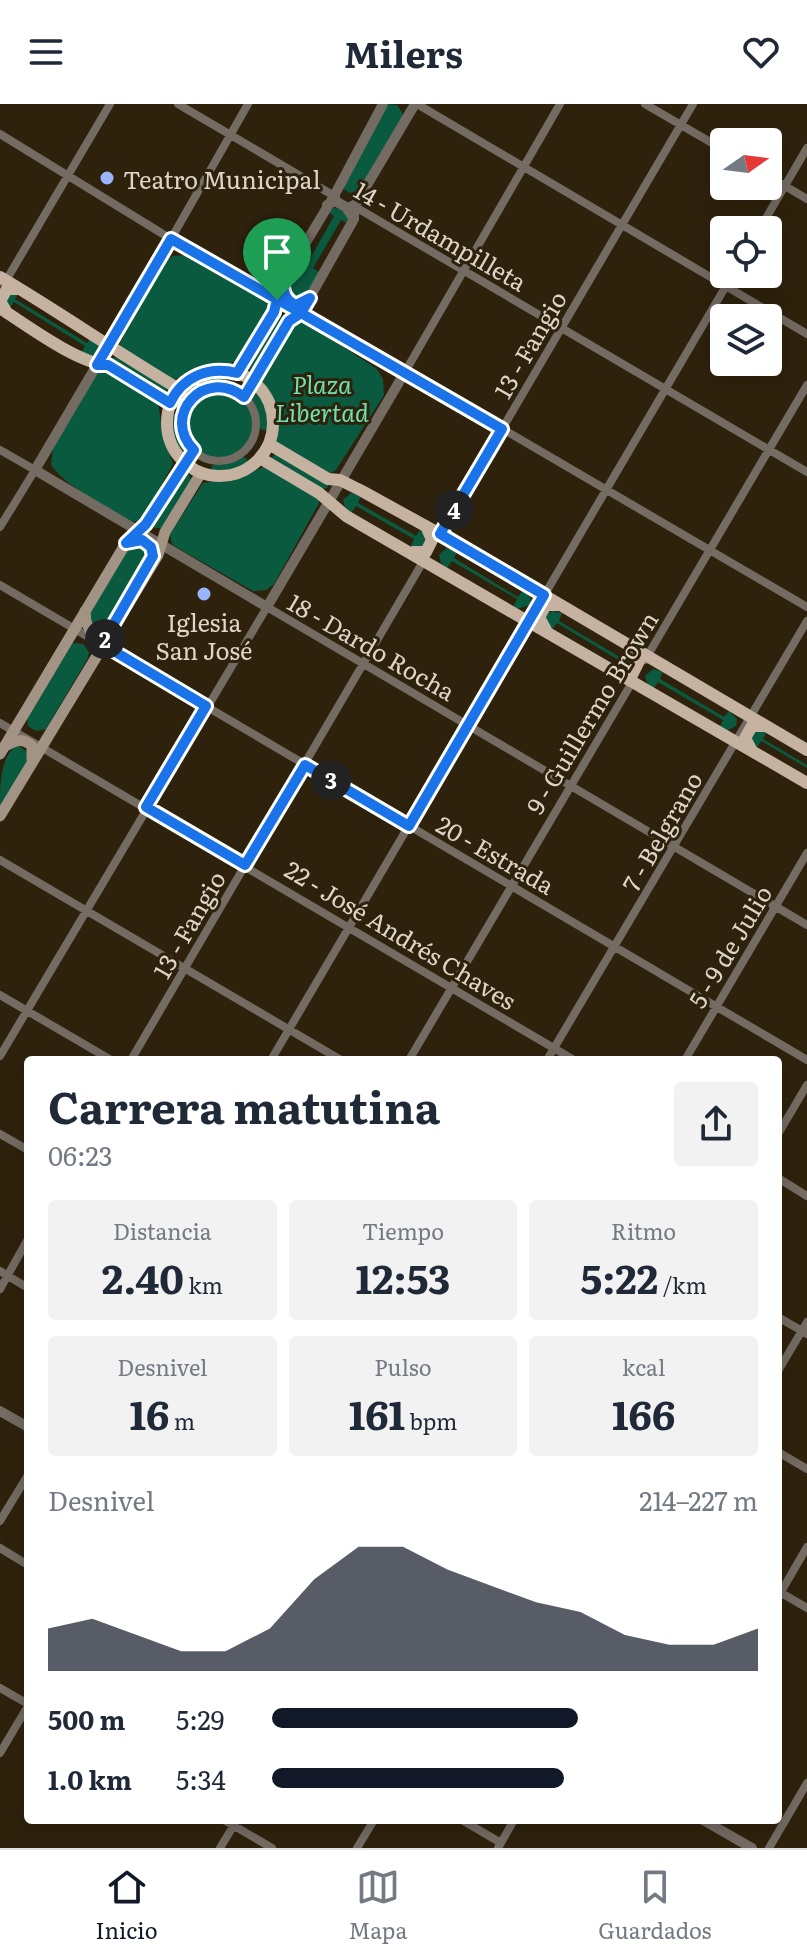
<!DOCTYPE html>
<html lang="es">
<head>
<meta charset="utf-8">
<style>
	:root { --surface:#fff; --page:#f2f2f3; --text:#1f2937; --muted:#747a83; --line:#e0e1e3; --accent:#111827 }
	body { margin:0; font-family:Literata,serif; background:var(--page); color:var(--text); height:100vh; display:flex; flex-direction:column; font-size:30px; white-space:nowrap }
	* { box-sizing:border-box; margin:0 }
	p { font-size:26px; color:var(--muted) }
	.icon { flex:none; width:44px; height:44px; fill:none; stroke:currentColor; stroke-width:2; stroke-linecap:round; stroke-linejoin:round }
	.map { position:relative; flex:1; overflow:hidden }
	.sheet { position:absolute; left:24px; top:952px; width:758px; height:768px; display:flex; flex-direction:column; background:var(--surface); border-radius:8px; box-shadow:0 4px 20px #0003 }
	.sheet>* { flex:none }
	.needle { width:52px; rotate:76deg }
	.tools { position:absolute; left:710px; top:24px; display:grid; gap:16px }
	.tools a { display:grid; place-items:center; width:72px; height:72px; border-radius:8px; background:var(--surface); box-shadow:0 4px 20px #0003; font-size:40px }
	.pin { position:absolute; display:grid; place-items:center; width:68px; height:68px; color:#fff; margin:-82px -34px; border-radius:50% 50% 50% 0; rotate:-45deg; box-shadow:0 0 8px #0007 }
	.pin .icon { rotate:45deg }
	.km { position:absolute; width:40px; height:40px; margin:-20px; border-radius:50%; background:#222; color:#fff; font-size:22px; line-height:40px; text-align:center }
	.round { display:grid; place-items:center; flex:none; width:84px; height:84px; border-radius:8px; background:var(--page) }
	.overview { display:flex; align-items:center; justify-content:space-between; height:136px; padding:0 24px }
	h1 { font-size:44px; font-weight:700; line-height:60px }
	.stats { display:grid; grid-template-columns:repeat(3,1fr); gap:12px; height:136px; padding:8px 24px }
	.stats div { display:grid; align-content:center; border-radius:8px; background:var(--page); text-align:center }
	.stats b { font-size:40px; font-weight:700 }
	.stats small { font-size:22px; font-weight:400 }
	.stats p { font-size:22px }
	.chart { height:224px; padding:16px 24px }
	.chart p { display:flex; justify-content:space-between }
	.chart svg { width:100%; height:144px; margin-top:8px; fill:var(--accent); opacity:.7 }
	ul { padding:0 24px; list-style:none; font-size:26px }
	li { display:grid; grid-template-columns:128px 96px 1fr; align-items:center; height:60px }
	li i { height:20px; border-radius:10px; background:var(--accent) }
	header { display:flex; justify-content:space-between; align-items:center; height:104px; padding:0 24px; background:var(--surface); font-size:36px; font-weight:700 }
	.menu { display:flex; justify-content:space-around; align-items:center; height:112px; border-top:2px solid var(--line); background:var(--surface); font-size:22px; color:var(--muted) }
	.menu a { display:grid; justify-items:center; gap:4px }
	.menu .selected { color:var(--accent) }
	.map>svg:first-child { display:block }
</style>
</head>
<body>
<header><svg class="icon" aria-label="menu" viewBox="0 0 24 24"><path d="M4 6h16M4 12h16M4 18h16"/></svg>Milers<svg class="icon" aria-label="heart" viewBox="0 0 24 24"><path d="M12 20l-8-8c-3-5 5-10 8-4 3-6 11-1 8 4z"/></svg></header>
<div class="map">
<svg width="807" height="1744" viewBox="0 0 807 1744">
	<rect width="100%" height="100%" fill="#2f220d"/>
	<path fill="#0a5a3f" d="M387,0L397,1L403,10L402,15L360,86L350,89L342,84Z
		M333,104L342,105L348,114L347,119L341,116L313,164L319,168L305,193L292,195L285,181L300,157L307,160L334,112L328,108Z
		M187,151L268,196L270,206L236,258L204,264L173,276L121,244L120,239L165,157L173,152Z
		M19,188L15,195L87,239L91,233L99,241L98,248L92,252L81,249L85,242L14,198L9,205L2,190Z
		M279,211L285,214L256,265L250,267L247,261Z
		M302,217L376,264L383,275L384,291L336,366L329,370L276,339L272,306L262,275L292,220Z
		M117,253L168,284L165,290L111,258L112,254Z
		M106,265L158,296L162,328L173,360L142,415L133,418L129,416C106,402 66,383 51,361L53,344L98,268Z
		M212,270H224L227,277C220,283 205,281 195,286L191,285V277Z
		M186 320a34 34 0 1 1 68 0a34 34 0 1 1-68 0Z
		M253,290L259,291L266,306L268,322L265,327L258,323L256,308L251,296Z
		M174,310L179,314L181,329L187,341L182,348C171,342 169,325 169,314Z
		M276,349L328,380V383L322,386L271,354Z
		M242,353L246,354L248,359C240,368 226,369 214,369L210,366L214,359L228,358Z
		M266,362L318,394L319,399L274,480L266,486L253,487L176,443L172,440L170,430L203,379L235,374Z
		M184,369L189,370L191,376L162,424H154L153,418Z
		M351,389L361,392L358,399L416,432L421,425L424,427L427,441L414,444L411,442L414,435L356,402L351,409L345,403L343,396Z
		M131,440L144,441L149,453L108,523L103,525L93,523L88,512Z
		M447,444L457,447L454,454L518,493L523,486L531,494L530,501L517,505L513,503L517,495L452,457L447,464L441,459L439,451Z
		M552,507L562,509L559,517L623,555L628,548L632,550L635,564L618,565L622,558L557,519L552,526L549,524L545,511Z
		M73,539L83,540L89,548L88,554L46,625L36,627L28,622L27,614Z
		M653,565L663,568L660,575L724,613L729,607L737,615L736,622L726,627L719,624L723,616L658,578L653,585L647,579L645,572Z
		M753,627H767L763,635L807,661V664L761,637L757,644L753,642L750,629Z
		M17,641L26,647L28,657L0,703C0,681 0,653 17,641Z"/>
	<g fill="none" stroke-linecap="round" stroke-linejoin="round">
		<path stroke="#746b62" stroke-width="8" d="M178,0L336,93
			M417,0L807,230
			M560,0L405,268L807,503
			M645,0L724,46
			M0,30L171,135L248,0
			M768,72L807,95
			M352,101L807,368
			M759,126L807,44
			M4,180L110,0
			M182 320a37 37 0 1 1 74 0a37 37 0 1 1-74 0Z
			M0,346L35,366L0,423
			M438,434L693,0
			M0,481L807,956
			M645,556L807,281
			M0,619L574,956
			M0,756L341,956
			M0,891L111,956
			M0,952L267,503L807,821
			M131,956L424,456
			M271,956L733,170
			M409,956L634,575
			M547,956L807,517
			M685,956L807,749
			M0,1030L28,1046
			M778,1030L807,981
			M778,1074L807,1092
			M0,1167L28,1184
			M0,1185L28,1135
			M778,1213L807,1230
			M778,1267L807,1218
			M778,1348L807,1365
			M0,1417L28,1371
			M0,1444L28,1461
			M778,1487L807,1504
			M778,1493L807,1443
			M0,1584L28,1600
			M0,1649L28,1602
			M224,1716L272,1744
			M462,1716L501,1739
			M220,1744L237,1716
			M357,1744L374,1716
			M498,1744L514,1716
			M769,1744L807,1679"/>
		<path stroke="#746b62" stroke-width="10" d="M327,101L335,97L346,103L353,114
			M171,135L405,268L267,503L35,366Z
			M237,269L274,208L282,178L334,92L383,0
			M254,278L289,217L301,209L354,115V103L415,0
			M0,1307L28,1323
			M703,1716L752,1744"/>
		<path stroke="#a29385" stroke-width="11" d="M130,437L137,436L147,439L152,447L151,457
			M85,507L86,518L90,526L105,529L111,525
			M7,641C17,636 23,634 32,642V656
			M0,650L126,439L146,420L184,360
			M0,712L158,451L165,428L201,369"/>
		<path stroke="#c5b2a0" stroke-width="12" d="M0,173C61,209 118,249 179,285
			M0,204C26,221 79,260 108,261L170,299
			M7,209L0,197L7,185H18
			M167 319a53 53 0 1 1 106 0a53 53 0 1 1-106 0Z
			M269,340L328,375L340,376L362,387L440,430L807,646
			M260,354L319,389L346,412L807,679
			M413,448H426L432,436L426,422
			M546,526L539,513L546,501H559
			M618,569H633L639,557L633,543
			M752,647L745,634L752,622H766"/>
	</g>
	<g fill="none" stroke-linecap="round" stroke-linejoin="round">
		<g stroke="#fff" stroke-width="16">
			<path id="route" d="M277,196L274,208L237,269C209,262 183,272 170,299L108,261H97L171,135L301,209L289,217L244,293C205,262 160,312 194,346L146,420L126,439L142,436L151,443L153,452L102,540L206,602L146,703L245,761L305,661L409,722L544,491L440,430L502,325L301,209L310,194L296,201C285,196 284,189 282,178L277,196"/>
		</g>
		<use href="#route" stroke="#1a73e8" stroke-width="10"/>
	</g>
	<g fill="#9bb5fd" stroke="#2f220d" stroke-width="3">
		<circle cx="107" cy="74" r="8"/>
		<circle cx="204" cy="490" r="8"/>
	</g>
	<g text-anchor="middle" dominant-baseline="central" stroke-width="6" stroke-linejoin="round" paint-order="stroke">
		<g font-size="24" fill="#ded5c9" stroke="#2f220d" text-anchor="start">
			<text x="123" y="74">Teatro Municipal</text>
			<text x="204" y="517" text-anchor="middle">Iglesia<tspan x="204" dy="28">San José</tspan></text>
		</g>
		<g font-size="24" fill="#ded5c9" stroke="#2f220d">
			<text transform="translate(441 131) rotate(30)">14 - Urdampilleta</text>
			<text transform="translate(529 240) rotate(-60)">13 - Fangio</text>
			<text transform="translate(372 542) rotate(30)">18 - Dardo Rocha</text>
			<text transform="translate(591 608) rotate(-59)">9 - Guillermo Brown</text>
			<text transform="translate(661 727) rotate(-60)">7 - Belgrano</text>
			<text transform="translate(496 750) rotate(30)">20 - Estrada</text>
			<text transform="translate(188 820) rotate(-60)">13 - Fangio</text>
			<text transform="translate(401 830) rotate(31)">22 - José Andrés Chaves</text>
			<text transform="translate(729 842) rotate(-59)">5 - 9 de Julio</text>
		</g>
		<g font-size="24" font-style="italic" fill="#70e0b0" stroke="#2f220d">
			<text x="322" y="279">Plaza<tspan x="322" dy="28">Libertad</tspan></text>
		</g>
	</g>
</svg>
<div class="tools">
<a><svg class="needle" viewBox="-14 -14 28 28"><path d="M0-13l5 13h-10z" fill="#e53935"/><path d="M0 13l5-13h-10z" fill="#747a83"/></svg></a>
<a><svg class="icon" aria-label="locate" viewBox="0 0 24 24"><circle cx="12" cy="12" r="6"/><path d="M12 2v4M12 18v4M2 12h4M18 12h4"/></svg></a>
<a><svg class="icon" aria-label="layers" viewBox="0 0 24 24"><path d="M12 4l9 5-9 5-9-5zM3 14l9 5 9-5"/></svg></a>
</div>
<div class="pin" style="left:277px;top:196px;background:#1e9e55"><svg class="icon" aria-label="arrive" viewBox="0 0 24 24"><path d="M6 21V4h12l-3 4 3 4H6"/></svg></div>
<b class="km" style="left:105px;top:535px">2</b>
<b class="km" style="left:331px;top:676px">3</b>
<b class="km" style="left:454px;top:406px">4</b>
<section class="sheet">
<div class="overview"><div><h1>Carrera matutina</h1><p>06:23</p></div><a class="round"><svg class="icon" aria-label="share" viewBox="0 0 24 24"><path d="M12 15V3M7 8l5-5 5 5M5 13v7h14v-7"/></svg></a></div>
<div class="stats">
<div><p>Distancia</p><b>2.40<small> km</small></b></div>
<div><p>Tiempo</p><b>12:53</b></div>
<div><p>Ritmo</p><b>5:22<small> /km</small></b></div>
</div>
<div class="stats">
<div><p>Desnivel</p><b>16<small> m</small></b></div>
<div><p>Pulso</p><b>161<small> bpm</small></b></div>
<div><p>kcal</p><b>166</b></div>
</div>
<div class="chart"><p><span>Desnivel</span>214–227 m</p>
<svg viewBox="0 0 160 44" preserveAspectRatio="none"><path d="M0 44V31L10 28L20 33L30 38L40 38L50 31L60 16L70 6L80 6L90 13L100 18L110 23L120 26L130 33L140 36L150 36L160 31V44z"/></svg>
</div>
<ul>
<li><b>500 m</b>5:29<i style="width:63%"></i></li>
<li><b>1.0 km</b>5:34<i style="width:60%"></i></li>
</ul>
</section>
</div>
<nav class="menu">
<a class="selected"><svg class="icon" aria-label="home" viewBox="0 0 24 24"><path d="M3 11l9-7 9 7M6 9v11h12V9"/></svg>Inicio</a>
<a><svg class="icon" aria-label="map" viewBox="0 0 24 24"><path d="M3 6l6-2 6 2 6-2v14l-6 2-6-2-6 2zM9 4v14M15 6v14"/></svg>Mapa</a>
<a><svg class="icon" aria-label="saved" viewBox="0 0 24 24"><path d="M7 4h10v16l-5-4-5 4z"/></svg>Guardados</a>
</nav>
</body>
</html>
